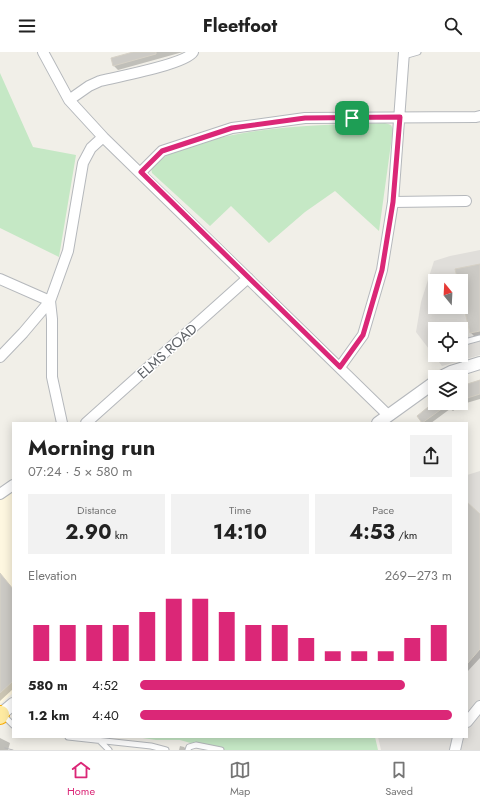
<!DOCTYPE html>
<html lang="en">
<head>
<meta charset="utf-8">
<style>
	:root { --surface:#fff; --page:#f2f2f2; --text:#222; --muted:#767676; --line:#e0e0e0; --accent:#db2777 }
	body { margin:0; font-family:Jost,sans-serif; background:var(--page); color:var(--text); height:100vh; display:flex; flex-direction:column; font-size:15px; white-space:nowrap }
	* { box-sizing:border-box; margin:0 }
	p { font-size:13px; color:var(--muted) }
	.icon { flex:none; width:22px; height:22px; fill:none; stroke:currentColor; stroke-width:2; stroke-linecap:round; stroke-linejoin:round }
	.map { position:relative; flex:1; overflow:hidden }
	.details { position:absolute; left:12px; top:370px; width:456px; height:316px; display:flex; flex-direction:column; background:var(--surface); border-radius:0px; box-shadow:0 2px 10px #0003 }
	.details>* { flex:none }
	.needle { width:26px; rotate:342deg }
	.fabs { position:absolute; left:428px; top:222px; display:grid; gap:8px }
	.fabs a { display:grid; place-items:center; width:40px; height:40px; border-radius:0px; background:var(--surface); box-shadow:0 2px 10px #0003; font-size:20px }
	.pin { position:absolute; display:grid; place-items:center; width:34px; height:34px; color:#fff; margin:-17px; border-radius:8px; box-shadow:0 2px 6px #0006 }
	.round { display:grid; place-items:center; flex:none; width:42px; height:42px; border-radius:0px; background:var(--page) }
	.head { display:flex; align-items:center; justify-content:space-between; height:68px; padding:0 16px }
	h1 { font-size:22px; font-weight:700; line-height:30px }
	.figures { display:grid; grid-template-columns:repeat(3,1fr); gap:6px; height:68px; padding:4px 16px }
	.figures div { display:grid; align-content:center; border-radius:0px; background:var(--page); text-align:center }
	.figures b { font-size:20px; font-weight:700 }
	.figures small { font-size:11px; font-weight:400 }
	.figures p { font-size:11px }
	.chart { height:112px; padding:8px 16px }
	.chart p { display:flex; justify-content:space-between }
	.chart svg { width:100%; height:72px; margin-top:4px; stroke:var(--accent); stroke-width:6 }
	ul { padding:0 16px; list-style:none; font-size:13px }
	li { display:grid; grid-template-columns:64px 48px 1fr; align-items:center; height:30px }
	li i { height:10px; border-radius:5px; background:var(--accent) }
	header { display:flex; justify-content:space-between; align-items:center; height:52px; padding:0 16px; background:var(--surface); font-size:18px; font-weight:700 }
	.tab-bar { display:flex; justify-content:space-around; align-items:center; height:56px; border-top:1px solid var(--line); background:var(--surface); font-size:11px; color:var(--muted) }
	.tab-bar a { display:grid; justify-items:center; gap:2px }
	.tab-bar .active { color:var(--accent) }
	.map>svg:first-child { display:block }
</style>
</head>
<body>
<header><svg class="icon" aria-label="menu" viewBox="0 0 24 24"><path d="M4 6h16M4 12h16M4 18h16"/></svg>Fleetfoot<svg class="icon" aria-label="search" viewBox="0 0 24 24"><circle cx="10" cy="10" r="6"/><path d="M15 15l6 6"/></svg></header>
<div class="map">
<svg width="480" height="698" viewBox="0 0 480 698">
	<rect width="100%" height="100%" fill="#f1efe8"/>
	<path fill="#fef7e0" d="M13,435V641L0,652V446Z"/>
	<path fill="#e0deda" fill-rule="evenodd" d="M480,198V303L442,314L416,280L421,250L434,209L450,204ZM435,229H461V255H435ZM435,277H461V303H435Z
		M480,419V698H381L378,685H467V423Z"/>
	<path fill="#c5e8c5" d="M0,21L33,95L76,103L59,205L0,176Z
		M385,71L391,73L393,77L379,179L335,139L305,160L269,191L231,154L210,174L152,121L151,116C166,100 186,95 207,89C266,73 325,73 385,71Z
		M136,685H375L378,698H215L180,688H156Z"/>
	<path fill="#0003" d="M137,0H183L118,18L114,14Z
		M480,213V284L475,285L471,281L461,238V229H459Z
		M480,329V347L463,352L453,359L450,357L431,371H424L418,364L436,351H461V335Z
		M467,452L480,463V606L467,620Z
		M0,522L13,537V637L0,649Z
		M0,686L10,691L8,698H0Z
		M180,694L184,695L187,698H179Z"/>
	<path fill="#cccac5" stroke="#d6d1c6" d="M133,0H156V2L113,14L111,6Z
		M480,212V279L470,281L461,243V229H458L455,217Z
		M480,328V342L461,348V334Z
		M433,351H450L422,371L417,364Z
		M467,450L480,462V597L467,612Z
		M0,521L13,537V629L0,641Z"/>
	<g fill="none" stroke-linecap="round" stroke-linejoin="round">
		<g stroke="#b5b8bc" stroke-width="7">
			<path id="service" d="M404,4L418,0
				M461,291L480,286
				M461,296L466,315
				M4,664L13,673
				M68,685L151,694L166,698
				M99,688L109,698
				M188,698L189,695L196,693L221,698"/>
		</g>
		<g stroke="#b5b8bc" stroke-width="12">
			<path id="minor" d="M43,0L69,48L103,85L388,363
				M69,48L89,34L100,29C117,25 186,12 193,0
				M141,120L162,99L232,76L305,66L476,65L480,64
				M393,150L466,149
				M0,227L50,249
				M50,249L52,267V325L62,371
				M0,305L23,281L50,249L68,199L83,111L91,96L103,85
				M340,315L363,283L382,218L393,150L404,0
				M86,371L248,226
				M0,442L13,433
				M467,670L480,654
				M455,698L458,685"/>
		</g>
		<g stroke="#b5b8bc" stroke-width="14">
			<path id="tertiary" d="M441,325L451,320L480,311
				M378,371L435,330
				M0,663L13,652"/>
		</g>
		<g stroke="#f9ab00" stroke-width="18">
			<path id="trunk" d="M0,664L1,662"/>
		</g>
		<use href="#service" stroke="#fff" stroke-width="5"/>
		<use href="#minor" stroke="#fff" stroke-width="10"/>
		<use href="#tertiary" stroke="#fff" stroke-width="12"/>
		<use href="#trunk" stroke="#feeaa1" stroke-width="16"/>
		<path stroke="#b6b7b8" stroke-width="1" d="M5,696L13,698"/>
	</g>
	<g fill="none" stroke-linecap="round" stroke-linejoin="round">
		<g stroke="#fff" stroke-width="8">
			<path id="route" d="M400,65L393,150L382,218L363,283L340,315L141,120L162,99L232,76L305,66Z"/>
		</g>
		<use href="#route" stroke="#db2777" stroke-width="5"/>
	</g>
	<g text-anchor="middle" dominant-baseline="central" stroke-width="3" stroke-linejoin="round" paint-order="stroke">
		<g font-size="14" fill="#5f6368" stroke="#fff">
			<text transform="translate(167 299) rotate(-42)">ELMS ROAD</text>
		</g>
	</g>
</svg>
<div class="fabs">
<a><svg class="needle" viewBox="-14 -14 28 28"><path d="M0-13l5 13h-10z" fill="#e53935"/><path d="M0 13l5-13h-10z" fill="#767676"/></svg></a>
<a><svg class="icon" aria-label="locate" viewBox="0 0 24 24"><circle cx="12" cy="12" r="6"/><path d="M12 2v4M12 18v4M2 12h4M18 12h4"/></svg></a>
<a><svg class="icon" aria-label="layers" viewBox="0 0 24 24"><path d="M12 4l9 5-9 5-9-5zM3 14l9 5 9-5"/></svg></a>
</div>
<div class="pin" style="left:352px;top:66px;background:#1e9e55"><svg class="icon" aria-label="arrive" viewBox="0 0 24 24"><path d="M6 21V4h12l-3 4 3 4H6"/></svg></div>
<section class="details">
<div class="head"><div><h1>Morning run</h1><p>07:24 · 5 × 580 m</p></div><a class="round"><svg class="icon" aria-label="share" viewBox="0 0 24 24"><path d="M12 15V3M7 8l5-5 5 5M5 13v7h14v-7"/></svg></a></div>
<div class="figures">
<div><p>Distance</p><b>2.90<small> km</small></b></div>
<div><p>Time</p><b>14:10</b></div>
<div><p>Pace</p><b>4:53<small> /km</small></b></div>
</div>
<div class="chart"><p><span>Elevation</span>269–273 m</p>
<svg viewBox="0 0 160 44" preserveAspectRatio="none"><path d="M5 44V22M15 44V22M25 44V22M35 44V22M45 44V14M55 44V6M65 44V6M75 44V14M85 44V22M95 44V22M105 44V30M115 44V38M125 44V38M135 44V38M145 44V30M155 44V22"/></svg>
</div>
<ul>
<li><b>580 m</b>4:52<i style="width:85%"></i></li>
<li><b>1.2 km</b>4:40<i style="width:100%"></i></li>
</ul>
</section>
</div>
<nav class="tab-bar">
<a class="active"><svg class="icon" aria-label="home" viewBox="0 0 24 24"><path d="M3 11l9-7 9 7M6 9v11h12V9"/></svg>Home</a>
<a><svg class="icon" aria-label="map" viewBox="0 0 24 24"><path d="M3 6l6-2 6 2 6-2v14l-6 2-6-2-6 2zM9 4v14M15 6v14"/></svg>Map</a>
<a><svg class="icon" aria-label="saved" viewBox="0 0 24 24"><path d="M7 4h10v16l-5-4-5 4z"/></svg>Saved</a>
</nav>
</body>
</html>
